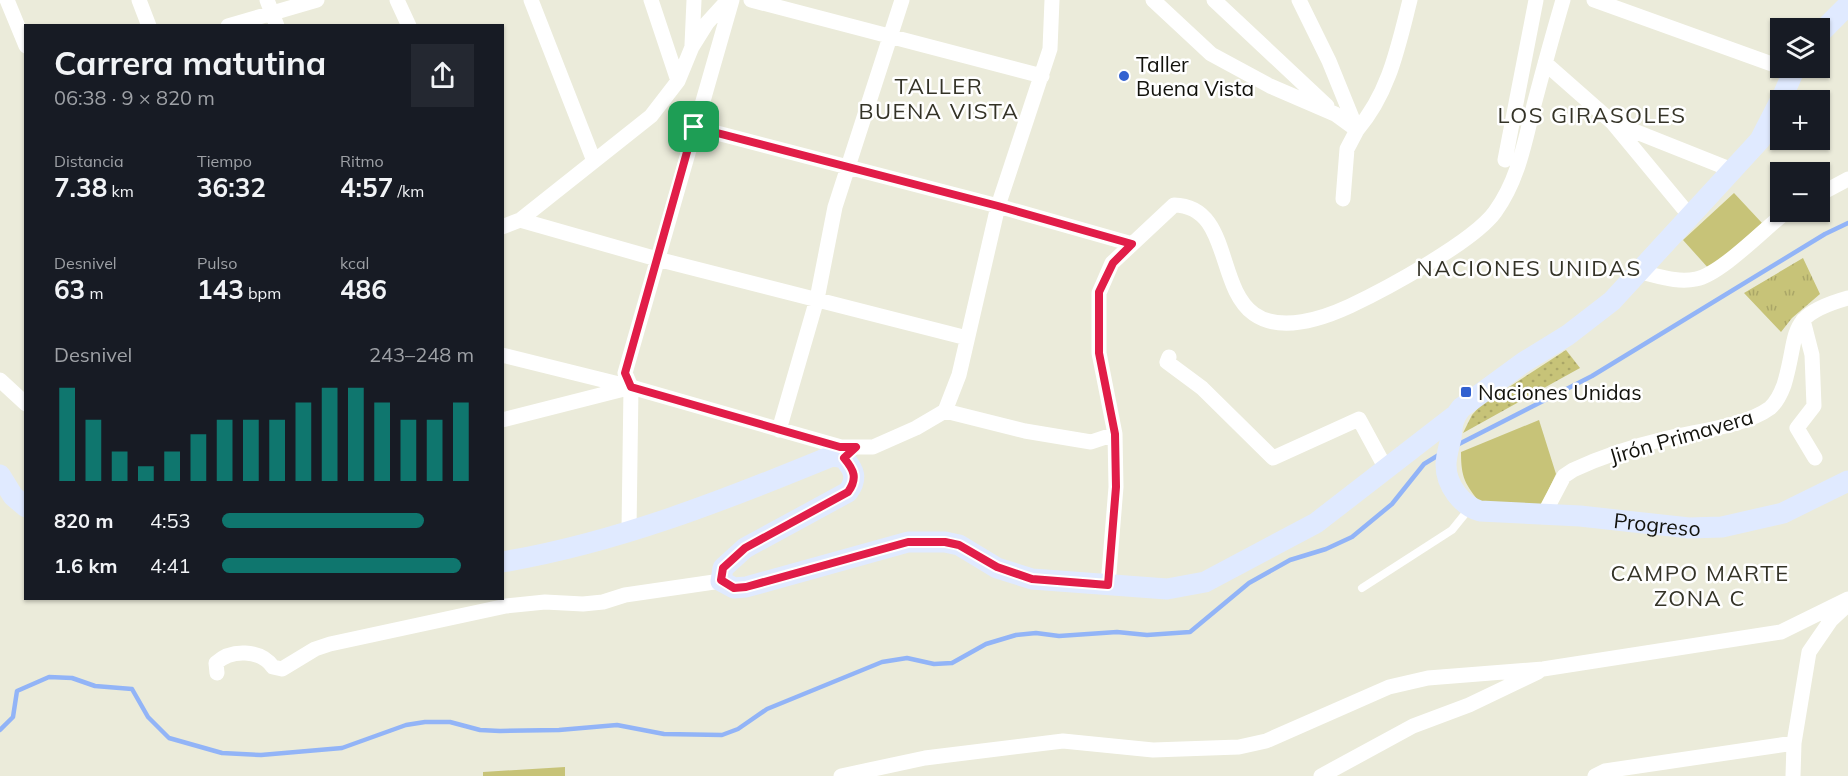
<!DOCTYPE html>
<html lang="es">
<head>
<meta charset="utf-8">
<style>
	:root { --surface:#171b24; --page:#242831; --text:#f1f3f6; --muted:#9ea1a6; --accent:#0f766e }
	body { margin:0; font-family:Mulish,sans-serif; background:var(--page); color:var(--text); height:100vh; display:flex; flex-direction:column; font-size:22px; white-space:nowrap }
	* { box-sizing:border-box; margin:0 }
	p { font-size:20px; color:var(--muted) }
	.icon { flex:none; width:33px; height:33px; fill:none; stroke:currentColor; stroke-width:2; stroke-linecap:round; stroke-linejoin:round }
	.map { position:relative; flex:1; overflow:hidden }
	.sheet { position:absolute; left:24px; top:24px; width:480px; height:576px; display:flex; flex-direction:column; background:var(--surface); border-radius:0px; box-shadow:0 2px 4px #0004 }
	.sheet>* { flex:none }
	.buttons { position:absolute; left:1770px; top:18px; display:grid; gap:12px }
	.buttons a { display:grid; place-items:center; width:60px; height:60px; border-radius:0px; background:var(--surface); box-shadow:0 2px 4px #0004; font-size:30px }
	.pin { position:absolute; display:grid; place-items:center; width:51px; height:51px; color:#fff; margin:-26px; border-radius:12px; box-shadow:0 3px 9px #0006 }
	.round { display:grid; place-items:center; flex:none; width:63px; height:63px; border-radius:0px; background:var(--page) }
	.headline { display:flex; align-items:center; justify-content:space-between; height:102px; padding:0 30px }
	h1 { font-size:33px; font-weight:700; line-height:45px }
	.metrics { display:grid; grid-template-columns:repeat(3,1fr); gap:9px; height:102px; padding:6px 30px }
	.metrics div { display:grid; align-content:center }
	.metrics b { font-size:26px; font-weight:700 }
	.metrics small { font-size:16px; font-weight:400 }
	.metrics p { font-size:16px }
	.chart { height:168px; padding:12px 30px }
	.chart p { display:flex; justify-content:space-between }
	.chart svg { width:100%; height:108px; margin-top:6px; stroke:var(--accent); stroke-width:6 }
	ul { padding:0 30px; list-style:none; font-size:20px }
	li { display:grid; grid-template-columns:96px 72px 1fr; align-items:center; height:45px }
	li i { height:15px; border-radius:8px; background:var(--accent) }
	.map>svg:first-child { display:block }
</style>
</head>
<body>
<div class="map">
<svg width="1848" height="776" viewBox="0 0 1848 776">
	<defs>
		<pattern id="grass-tufts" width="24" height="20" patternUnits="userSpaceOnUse" patternTransform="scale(1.5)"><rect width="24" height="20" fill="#c7c378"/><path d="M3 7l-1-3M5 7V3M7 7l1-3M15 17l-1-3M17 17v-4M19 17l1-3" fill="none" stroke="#aaa667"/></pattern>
		<pattern id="park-dots" width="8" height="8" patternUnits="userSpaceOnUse" patternTransform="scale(1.5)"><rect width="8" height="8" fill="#c7c378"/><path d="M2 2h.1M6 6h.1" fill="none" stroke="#aaa667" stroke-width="1.8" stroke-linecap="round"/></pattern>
	</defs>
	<rect width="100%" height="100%" fill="#ebebda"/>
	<path fill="url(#grass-tufts)" d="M1803,258L1820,294L1792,318L1781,332L1744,293Z"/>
	<path fill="url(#park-dots)" d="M1566,350L1580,368L1463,433L1472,415L1480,406Z"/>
	<path fill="#c7c378" d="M1734,193L1762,223L1710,270L1683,240Z
		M1539,420L1556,474L1541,506L1481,504C1465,484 1461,478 1461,452Z
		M565,767V776H483V772Z"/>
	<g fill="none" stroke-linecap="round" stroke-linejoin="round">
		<path stroke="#92b4f7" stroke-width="4.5" d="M1457,445L1592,376L1825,234L1848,223
			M0,730L13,717L17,691L49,677L72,678L95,686L132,689L148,717L169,738L222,753L261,755L342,748L406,725L425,722H450L480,730L500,731L559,730L617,725L664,734L722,735L738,729L767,709L882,662L907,658L934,664L952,663L986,644L1016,635L1036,633L1059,636L1117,632L1147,635L1190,632L1249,583L1290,560L1326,549L1352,537L1392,504L1424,464L1442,453"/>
		<path stroke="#fff" stroke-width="8" d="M1362,588L1452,530L1469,509"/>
		<path stroke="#fff" stroke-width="15" d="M7,0L26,46
			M139,0L149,26
			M267,0L277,26
			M397,0L409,26
			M531,0L594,161
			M651,0L678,81
			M751,0L1042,76
			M1153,0L1211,54L1270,86L1335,114L1357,130C1389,93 1398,47 1410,0
			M1214,0L1327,106
			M1299,0L1329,61L1357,130L1347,149L1343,199
			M1594,0L1780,67
			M228,26L317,0
			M692,45L694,0
			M1545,63L1612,122L1689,215
			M1614,123L1732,170
			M694,127L998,206L1132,244
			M1505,160L1536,0
			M1820,194L1848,179
			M520,220L657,259L967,338
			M502,227L520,220L651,116L678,81L692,47L707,23L728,0
			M1640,272C1659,276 1677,283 1696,279C1721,274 1764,229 1786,212
			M1803,320L1812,355L1814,406L1797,428L1815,458
			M502,355L631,387L841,447H873L916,428L945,411L959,375L998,206L1050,49L1052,0
			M1169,357L1167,362L1202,388L1273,458L1359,419L1385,467
			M0,380L26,404
			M945,411L1025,431L1091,442L1115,434
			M502,420L628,388
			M779,430L817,299L835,207L902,0
			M1544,514L1564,476L1573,470C1601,457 1634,446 1664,439C1695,431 1744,427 1770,408C1777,402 1781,393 1784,385C1800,332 1784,316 1848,298
			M629,530L631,387L625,373L732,0
			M1108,585L1116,487L1115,434L1099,353V293L1112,263L1174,205C1231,206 1216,287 1254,314C1281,333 1324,318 1350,306C1386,289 1473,242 1495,212C1519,179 1525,140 1535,101C1544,67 1553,34 1563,0
			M217,673L216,663C231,649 260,649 273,667L282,669L315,649L330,644L506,606L545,602L583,604L603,602L625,595L721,581
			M841,776L925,758L1063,741L1153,750L1239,747L1266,741L1389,687L1428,678L1543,669L1781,632L1848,599
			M1321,776L1413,726L1469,705L1538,672
			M1595,776L1605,771L1794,743
			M1793,776L1794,743L1809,652L1831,620L1846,606"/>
		<g stroke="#e0eaff" stroke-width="21">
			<path d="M1820,33L1848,5"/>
			<path d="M1781,100L1795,68"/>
			<path id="s1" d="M1780,101L1760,140L1612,301L1568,335L1524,362L1461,408C1453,418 1452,425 1451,438C1449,447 1446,456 1446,465C1446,485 1462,506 1480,511L1580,516L1689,528L1722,527L1783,513L1848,481"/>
			<path d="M0,475L13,496L26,507"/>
			<path d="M502,562C616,543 725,500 832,456L844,458C854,470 858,478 848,492L745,548L723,568L721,581L734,588L746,587L908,542H945L959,545L997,568L1032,579L1167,589L1205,582L1316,523L1453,417"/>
		</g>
	</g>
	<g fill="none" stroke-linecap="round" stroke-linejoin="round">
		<g stroke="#fff" stroke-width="12">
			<path id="route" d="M694,127L998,206L1132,244L1113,263L1099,292V353L1115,434L1116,487L1108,585L1032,579L997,567L959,545L945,542H908L746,587L734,588L721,580L723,568L745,548L848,492C858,478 854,470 844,458L856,447H840L631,387L625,373Z"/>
		</g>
		<use href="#route" stroke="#e11d48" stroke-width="8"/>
	</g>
	<g fill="#3261d0" stroke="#fff" stroke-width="2">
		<circle cx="1124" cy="76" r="6"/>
		<rect x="1460" y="386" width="12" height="12" rx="3"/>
	</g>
	<g text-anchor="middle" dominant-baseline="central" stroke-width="5" stroke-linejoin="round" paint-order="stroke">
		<g font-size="21" fill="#12120c" stroke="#fff" text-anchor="start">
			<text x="1136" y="64">Taller<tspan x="1136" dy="24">Buena Vista</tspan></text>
			<text x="1478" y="392">Naciones Unidas</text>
		</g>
		<g font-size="21" fill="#12120c" stroke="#fff">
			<text transform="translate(1681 436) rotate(-16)">Jirón Primavera</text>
			<text stroke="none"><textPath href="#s1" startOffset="746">Progreso</textPath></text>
		</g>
		<g font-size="22" letter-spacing="1.5" fill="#343327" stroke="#fff">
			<text x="939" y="86">TALLER<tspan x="939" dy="25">BUENA VISTA</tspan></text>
			<text x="1592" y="115">LOS GIRASOLES</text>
			<text x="1529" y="268">NACIONES UNIDAS</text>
			<text x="1700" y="573">CAMPO MARTE<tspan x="1700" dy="25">ZONA C</tspan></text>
		</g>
	</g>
</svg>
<div class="buttons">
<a><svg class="icon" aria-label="layers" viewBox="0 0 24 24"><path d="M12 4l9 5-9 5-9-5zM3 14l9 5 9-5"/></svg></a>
<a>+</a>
<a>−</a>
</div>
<div class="pin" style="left:694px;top:127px;background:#1e9e55"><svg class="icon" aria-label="arrive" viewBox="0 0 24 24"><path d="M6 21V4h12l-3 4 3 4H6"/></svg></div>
<section class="sheet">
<div class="headline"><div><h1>Carrera matutina</h1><p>06:38 · 9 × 820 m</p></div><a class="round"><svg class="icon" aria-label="share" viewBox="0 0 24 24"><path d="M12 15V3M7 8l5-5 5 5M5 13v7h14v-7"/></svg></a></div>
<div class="metrics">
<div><p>Distancia</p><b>7.38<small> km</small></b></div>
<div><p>Tiempo</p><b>36:32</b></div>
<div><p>Ritmo</p><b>4:57<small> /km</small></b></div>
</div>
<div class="metrics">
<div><p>Desnivel</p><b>63<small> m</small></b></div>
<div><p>Pulso</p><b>143<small> bpm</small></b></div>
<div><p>kcal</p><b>486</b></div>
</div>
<div class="chart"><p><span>Desnivel</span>243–248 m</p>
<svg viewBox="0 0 160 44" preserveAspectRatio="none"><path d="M5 44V6M15 44V19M25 44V32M35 44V38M45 44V32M55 44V25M65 44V19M75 44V19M85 44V19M95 44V12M105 44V6M115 44V6M125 44V12M135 44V19M145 44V19M155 44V12"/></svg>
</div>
<ul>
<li><b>820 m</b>4:53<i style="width:80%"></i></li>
<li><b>1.6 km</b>4:41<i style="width:95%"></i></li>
</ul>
</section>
</div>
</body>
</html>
